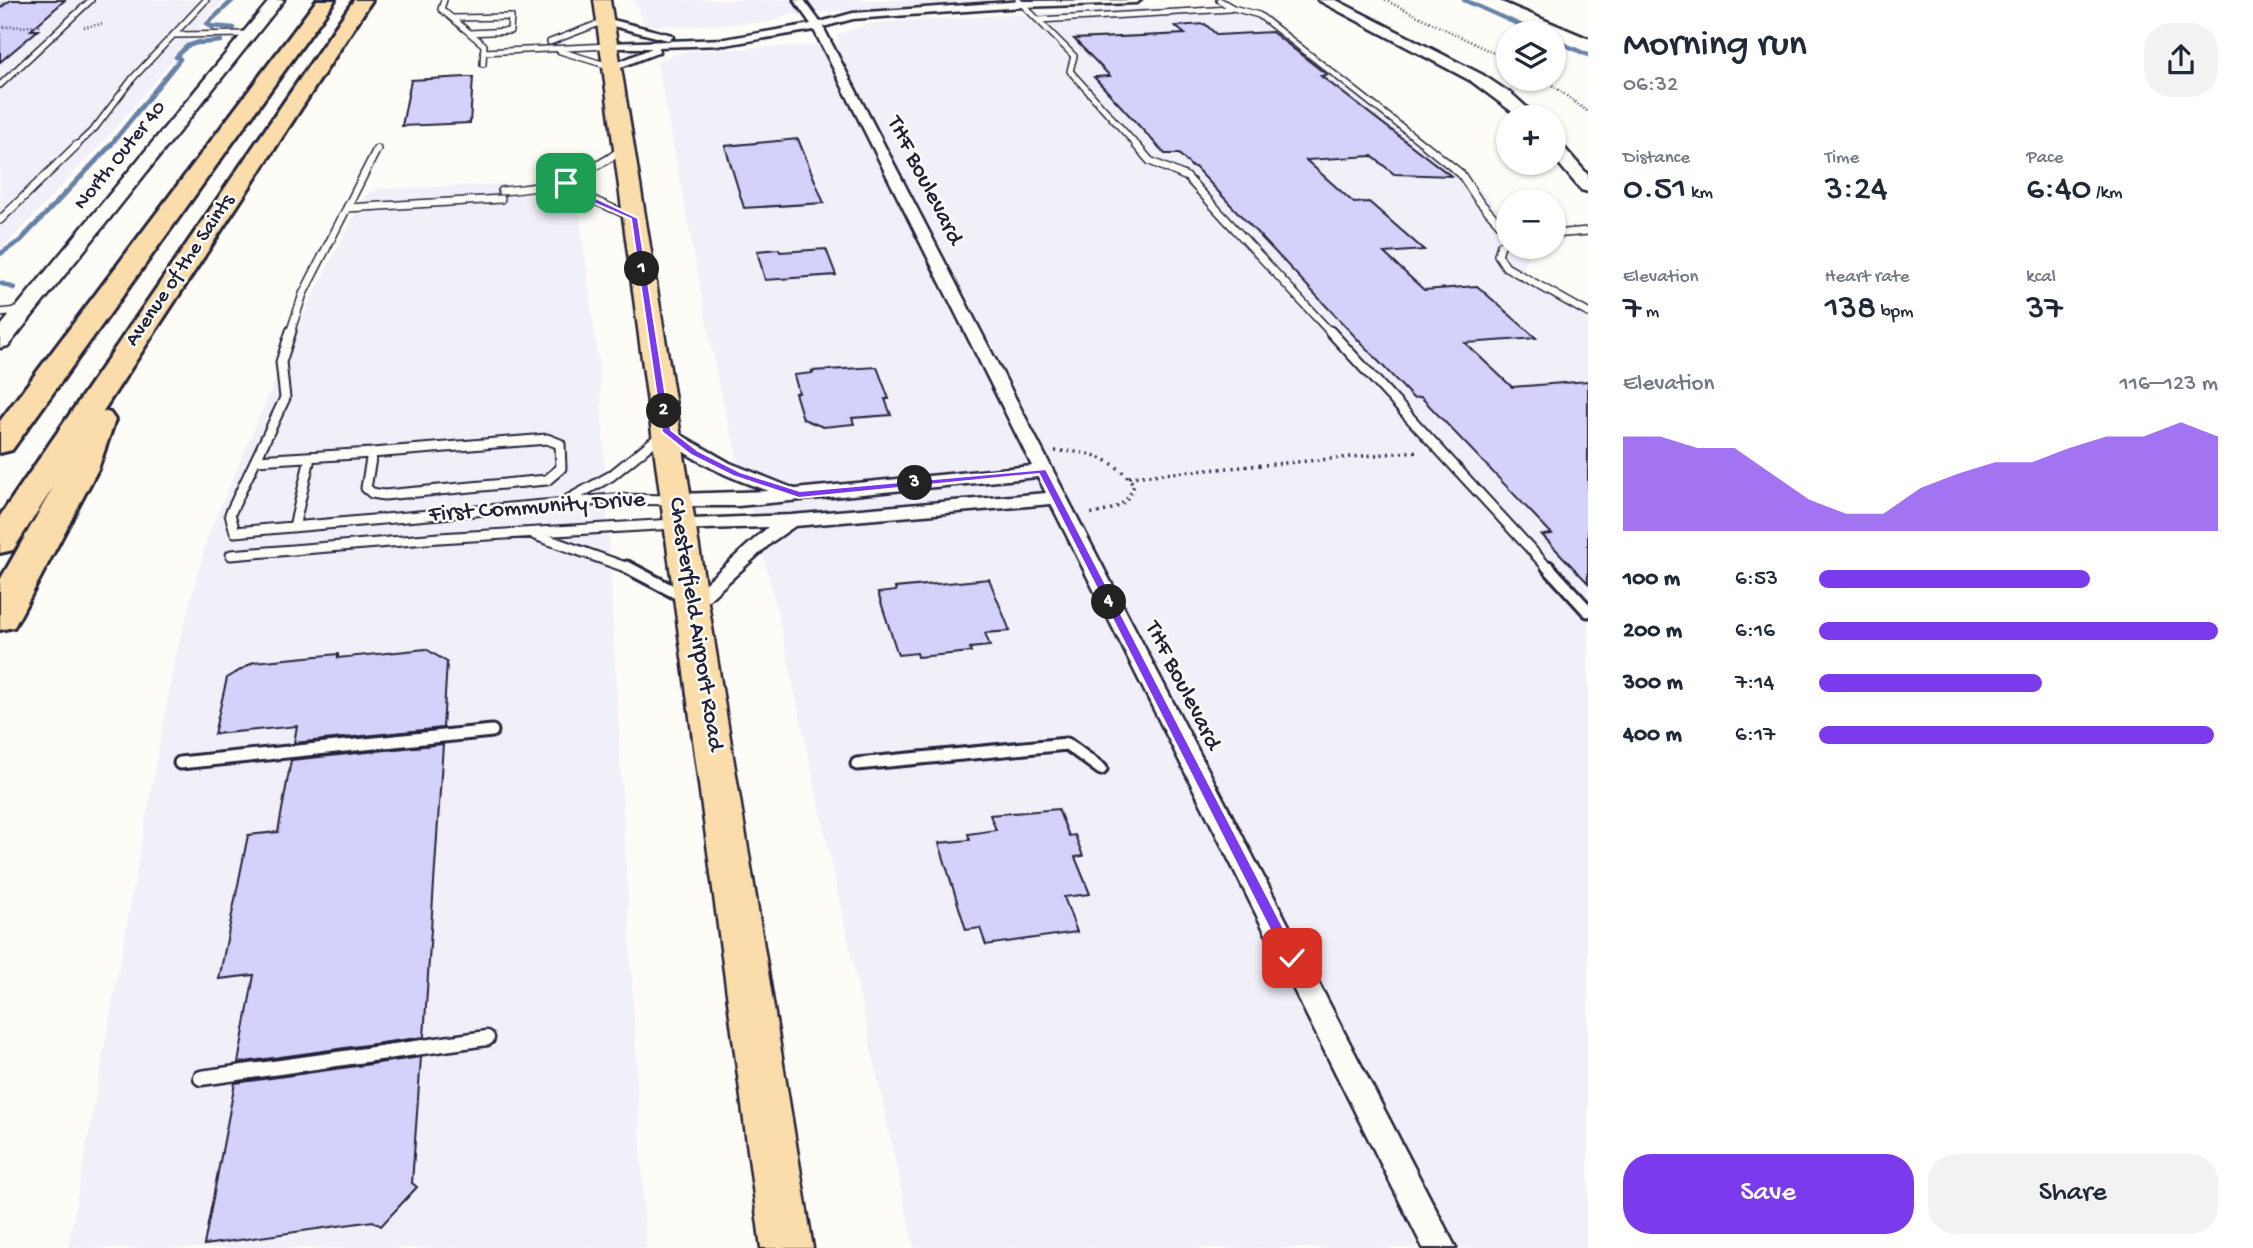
<!DOCTYPE html>
<html lang="en">
<head>
<meta charset="utf-8">
<style>
	:root { --surface:#fff; --page:#f2f2f3; --text:#1f2937; --muted:#747a83; --accent:#7c3aed }
	body { margin:0; font-family:"Gochi Hand",sans-serif; background:var(--page); color:var(--text); height:100vh; display:flex; flex-direction:column; font-size:26px; white-space:nowrap }
	* { box-sizing:border-box; margin:0 }
	p { font-size:23px; color:var(--muted) }
	.icon { flex:none; width:38px; height:38px; fill:none; stroke:currentColor; stroke-width:2; stroke-linecap:round; stroke-linejoin:round }
	.map { position:relative; flex:1; overflow:hidden }
	.details { display:flex; flex-direction:column; background:var(--surface); width:665px }
	.details>* { flex:none }
	.fabs { position:absolute; left:1496px; top:21px; display:grid; gap:14px }
	.fabs a { display:grid; place-items:center; width:70px; height:70px; border-radius:50%; background:var(--surface); box-shadow:0 2px 5px #0004; font-size:35px }
	.pin { position:absolute; display:grid; place-items:center; width:60px; height:60px; color:#fff; margin:-30px; border-radius:14px; box-shadow:0 4px 10px #0006 }
	.km { position:absolute; width:35px; height:35px; margin:-18px; border-radius:50%; background:#222; color:#fff; font-size:19px; line-height:35px; text-align:center }
	.round { display:grid; place-items:center; flex:none; width:74px; height:74px; border-radius:28px; background:var(--page) }
	.overview { display:flex; align-items:center; justify-content:space-between; height:119px; padding:0 35px }
	h1 { font-size:38px; font-weight:600; line-height:52px }
	.figures { display:grid; grid-template-columns:repeat(3,1fr); gap:10px; height:119px; padding:7px 35px }
	.figures div { display:grid; align-content:center }
	.figures b { font-size:35px; font-weight:600 }
	.figures small { font-size:19px; font-weight:400 }
	.figures p { font-size:19px }
	.chart { height:196px; padding:14px 35px }
	.chart p { display:flex; justify-content:space-between }
	.chart svg { width:100%; height:126px; margin-top:7px; fill:var(--accent); opacity:.7 }
	.primary-button { display:flex; gap:14px; margin-top:auto; padding:14px 35px }
	.primary-button a { flex:1; height:80px; border-radius:28px; background:var(--accent); color:#fff; font-size:28px; font-weight:600; line-height:80px; text-align:center }
	.primary-button a+a { background:var(--page); color:var(--text) }
	ul { padding:0 35px; list-style:none; font-size:23px }
	li { display:grid; grid-template-columns:112px 84px 1fr; align-items:center; height:52px }
	li i { height:18px; border-radius:9px; background:var(--accent) }
	main { display:flex; flex:1; min-height:0 }
	.map>svg:first-child { display:block }
</style>
</head>
<body>
<main>
<div class="map">
<svg width="1588" height="1248" viewBox="0 0 1588 1248">
	<rect width="100%" height="100%" fill="#fdfcf7"/>
	<filter id="ink" filterUnits="userSpaceOnUse"><feTurbulence type="fractalNoise" baseFrequency=".0143" numOctaves="2"/><feDisplacementMap in="SourceGraphic" scale="14" xChannelSelector="R" yChannelSelector="G"/><feConvolveMatrix kernelMatrix="1 2 1 2 8 2 1 2 1" color-interpolation-filters="sRGB"/></filter>
	<g filter="url(#ink)">
		<path fill="#f1eff8" d="M0,0H223L108,137L0,251Z
			M634,0H995L786,15L771,22L683,26L645,25Z
			M1239,6L1269,16L1469,177L1508,220V247H1532L1522,271L1588,306V1248H914L777,609L720,391L657,61L687,51L841,44L836,35L873,23L1138,8Z
			M549,183L576,186L600,375L646,1248H68L175,659L208,536L302,317L365,195L379,189Z"/>
		<g fill="none" stroke-linecap="round" stroke-linejoin="round">
			<path stroke="#6881a7" stroke-width="4.5" d="M1464,0L1538,33
				M210,26L234,28
				M213,28L207,24L233,0
				M1554,40L1588,55
				M200,43L221,41
				M109,147L180,59L176,57L187,46L200,42"/>
			<path stroke="#6881a7" stroke-width="5" d="M0,254L20,241L111,145
				M0,283L14,288"/>
		</g>
		<path fill="#d4d2fb" stroke="#22223b" stroke-width="2" d="M11,0H65L31,30H38L0,62V8Z
			M1205,24L1217,35L1272,32L1327,75L1321,76L1451,176L1394,174L1372,156L1306,160L1354,203L1369,202L1424,250L1384,253L1424,290L1477,286L1536,338L1465,343L1512,387L1588,381V583L1542,535L1552,534L1421,397L1413,398L1195,167H1192L1179,154H1165L1094,77L1110,76L1074,39L1185,34L1175,26Z
			M466,77H473L470,123L402,126L411,80Z
			M798,139L824,203L744,208L725,146Z
			M779,249L780,252L826,249L836,275L765,280L757,251Z
			M877,367L889,399H885L891,415L852,418L854,424L823,427L803,419L795,393H799L794,375L813,373L812,371Z
			M989,579L1010,631L985,633L990,646L970,648L971,652L918,657L917,653L898,655L878,593L896,591L895,588Z
			M426,649L447,662L443,728L294,743L297,726L214,734L227,678L254,662L338,654V658Z
			M443,744L424,1037L238,1063L254,975L219,979L248,835L278,832L291,760Z
			M1058,809L1069,836L1075,835L1083,856L1075,857L1090,894L1064,897L1077,932L986,945L980,928L966,930L939,843L970,840L968,834L996,830L990,815Z
			M421,1057L412,1183L417,1187L381,1226L373,1221L204,1245L235,1083Z"/>
		<g fill="none" stroke-linecap="round" stroke-linejoin="round">
			<g stroke="#22223b" stroke-width="8">
				<path id="lane-far4" d="M444,0L441,9L484,45L483,64
					M1018,0L1074,56L1070,71L1138,147
					M1219,0L1233,8L1259,15L1427,147
					M453,18L511,17L510,31L470,33
					M1039,20L1230,9
					M174,35L251,34
					M550,42L605,21
					M560,51L612,67
					M483,52L609,46
					M0,85L91,0
					M75,147L95,128L133,78L206,0"/>
			</g>
			<g stroke="#22223b" stroke-width="10">
				<path id="lane-far3" d="M1136,145L1150,161L1187,177L1331,333
					M1425,145L1461,174L1478,200L1508,233
					M554,188L582,195L634,218
					M502,191C554,187 582,179 624,148
					M347,208L501,199
					M0,220L77,145
					M1554,234L1588,231
					M1508,241L1501,245L1498,255L1506,267L1588,313
					M0,313L25,310
					M290,333L303,294L377,149"/>
			</g>
			<g stroke="#22223b" stroke-width="13">
				<path id="lane-far2" d="M291,331L281,362L285,398L230,514L235,532L613,499L675,500
					M1330,331L1549,569
					M547,439L560,444L561,468L547,480L384,495L372,493L366,488L372,453Z
					M256,460L372,453
					M566,501L611,476L664,433
					M294,527L310,458
					M535,535L631,569
					M231,555L439,538L674,524"/>
			</g>
			<g stroke="#22223b" stroke-width="17">
				<path id="lane-far1" d="M627,567L684,597
					M1548,567L1588,611
					M180,763L492,731
					M857,764L1067,744L1101,769"/>
			</g>
			<g stroke="#22223b" stroke-width="19">
				<path id="lane" d="M201,1078L487,1038"/>
			</g>
			<g stroke="#22223b" stroke-width="5">
				<path id="street" d="M794,0H804L820,22L853,13L1023,1L1141,0L1136,3L1023,7L853,19L823,27L1456,1248H1423L1051,504L795,526L772,542L700,608H686L683,603L768,527L674,530L667,528L664,524L667,520L791,515L1046,493L1038,477L738,506H677L668,500L677,494L769,491C730,479 694,461 661,436L658,432L667,427L730,463L795,489L1032,466L814,30L725,45L659,47L660,52L616,69L607,67L652,48H605L604,46L609,43L725,39L811,24Z
					M605,18L672,35L673,37L668,40L601,23L600,21Z"/>
			</g>
			<g stroke="#22223b" stroke-width="5">
				<path id="secondary" d="M270,0H284L8,346L0,348V327Z
					M1318,0H1336L1483,75L1513,95L1537,117H1519L1471,81Z
					M1554,142L1560,143L1588,175V192L1581,190L1554,158Z"/>
			</g>
			<g stroke="#22223b" stroke-width="5">
				<path id="primary" d="M594,0H610L813,1248H761Z"/>
			</g>
			<g stroke="#22223b" stroke-width="6">
				<path id="highway" d="M317,0H335L12,450L0,453V421Z
					M354,0H372L103,411L110,413L115,420L98,469L19,618L14,627L0,630V580L54,486L13,550L0,553V516Z"/>
			</g>
			<path stroke="#22223b" stroke-width="2.5" stroke-dasharray="1 2.5" stroke-linecap="butt" d="M1385,0L1508,60
				M0,6L8,0
				M0,27L41,26
				M84,27L102,24
				M1544,79L1588,112"/>
			<path stroke="#22223b" stroke-width="3.5" stroke-dasharray="2 4.5" stroke-linecap="butt" d="M1055,451C1089,451 1113,457 1134,485C1127,508 1108,512 1087,514
				M1129,477L1419,451"/>
			<use href="#lane-far4" stroke="#fdfcf7" stroke-width="5"/>
			<use href="#lane-far3" stroke="#fdfcf7" stroke-width="7"/>
			<use href="#lane-far2" stroke="#fdfcf7" stroke-width="9"/>
			<use href="#lane-far1" stroke="#fdfcf7" stroke-width="11"/>
			<use href="#lane" stroke="#fdfcf7" stroke-width="14"/>
			<use href="#street" fill="#fdfcf7" fill-rule="evenodd"/>
			<use href="#secondary" fill="#fdfcf7" fill-rule="evenodd"/>
			<use href="#primary" fill="#faddab" fill-rule="evenodd"/>
			<use href="#highway" fill="#faddab" fill-rule="evenodd"/>
			<path stroke="#22223b" stroke-width="2.5" d="M1500,0L1588,37"/>
		</g>
	</g>
	<path fill="#7c3aed" stroke="#fff" stroke-width="2" d="M563,182L569,183L559,188L585,193L638,218L671,430L698,451L740,472L800,491L1046,469L1297,954L1299,958L1297,963H1287L1039,474L799,498L733,476L691,455L662,432L631,219L580,197L547,188Z"/>
	<g text-anchor="middle" dominant-baseline="central" stroke-width="5" stroke-linejoin="round" paint-order="stroke">
		<g font-size="21" fill="#22223b" stroke="#fdfcf7">
			<text transform="translate(121 156) rotate(-51)">North Outer 40</text>
			<text transform="translate(181 271) rotate(-56)">Avenue of the Saints</text>
		</g>
		<g font-size="24" fill="#22223b" stroke="#fdfcf7">
			<text transform="translate(924 181) rotate(63)">THF Boulevard</text>
			<text transform="translate(537 508) rotate(-4)">First Community Drive</text>
			<text transform="translate(695 624) rotate(81)">Chesterfield Airport Road</text>
			<text transform="translate(1182 686) rotate(63)">THF Boulevard</text>
		</g>
	</g>
</svg>
<div class="fabs">
<a><svg class="icon" aria-label="layers" viewBox="0 0 24 24"><path d="M12 4l9 5-9 5-9-5zM3 14l9 5 9-5"/></svg></a>
<a>+</a>
<a>−</a>
</div>
<div class="pin" style="left:566px;top:183px;background:#1e9e55"><svg class="icon" aria-label="arrive" viewBox="0 0 24 24"><path d="M6 21V4h12l-3 4 3 4H6"/></svg></div>
<div class="pin" style="left:1292px;top:958px;background:#d93025"><svg class="icon" aria-label="check" viewBox="0 0 24 24"><path d="M5 12l5 5 9-10"/></svg></div>
<b class="km" style="left:642px;top:269px">1</b>
<b class="km" style="left:664px;top:411px">2</b>
<b class="km" style="left:915px;top:483px">3</b>
<b class="km" style="left:1109px;top:602px">4</b>
</div>
<section class="details">
<div class="overview"><div><h1>Morning run</h1><p>06:32</p></div><a class="round"><svg class="icon" aria-label="share" viewBox="0 0 24 24"><path d="M12 15V3M7 8l5-5 5 5M5 13v7h14v-7"/></svg></a></div>
<div class="figures">
<div><p>Distance</p><b>0.51<small> km</small></b></div>
<div><p>Time</p><b>3:24</b></div>
<div><p>Pace</p><b>6:40<small> /km</small></b></div>
</div>
<div class="figures">
<div><p>Elevation</p><b>7<small> m</small></b></div>
<div><p>Heart rate</p><b>138<small> bpm</small></b></div>
<div><p>kcal</p><b>37</b></div>
</div>
<div class="chart"><p><span>Elevation</span>116–123 m</p>
<svg viewBox="0 0 160 44" preserveAspectRatio="none"><path d="M0 44V11L10 11L20 15L30 15L40 24L50 33L60 38L70 38L80 29L90 24L100 20L110 20L120 15L130 11L140 11L150 6L160 11V44z"/></svg>
</div>
<ul>
<li><b>100 m</b>6:53<i style="width:68%"></i></li>
<li><b>200 m</b>6:16<i style="width:100%"></i></li>
<li><b>300 m</b>7:14<i style="width:56%"></i></li>
<li><b>400 m</b>6:17<i style="width:99%"></i></li>
</ul>
<div class="primary-button"><a>Save</a><a>Share</a></div>
</section>
</main>
</body>
</html>
